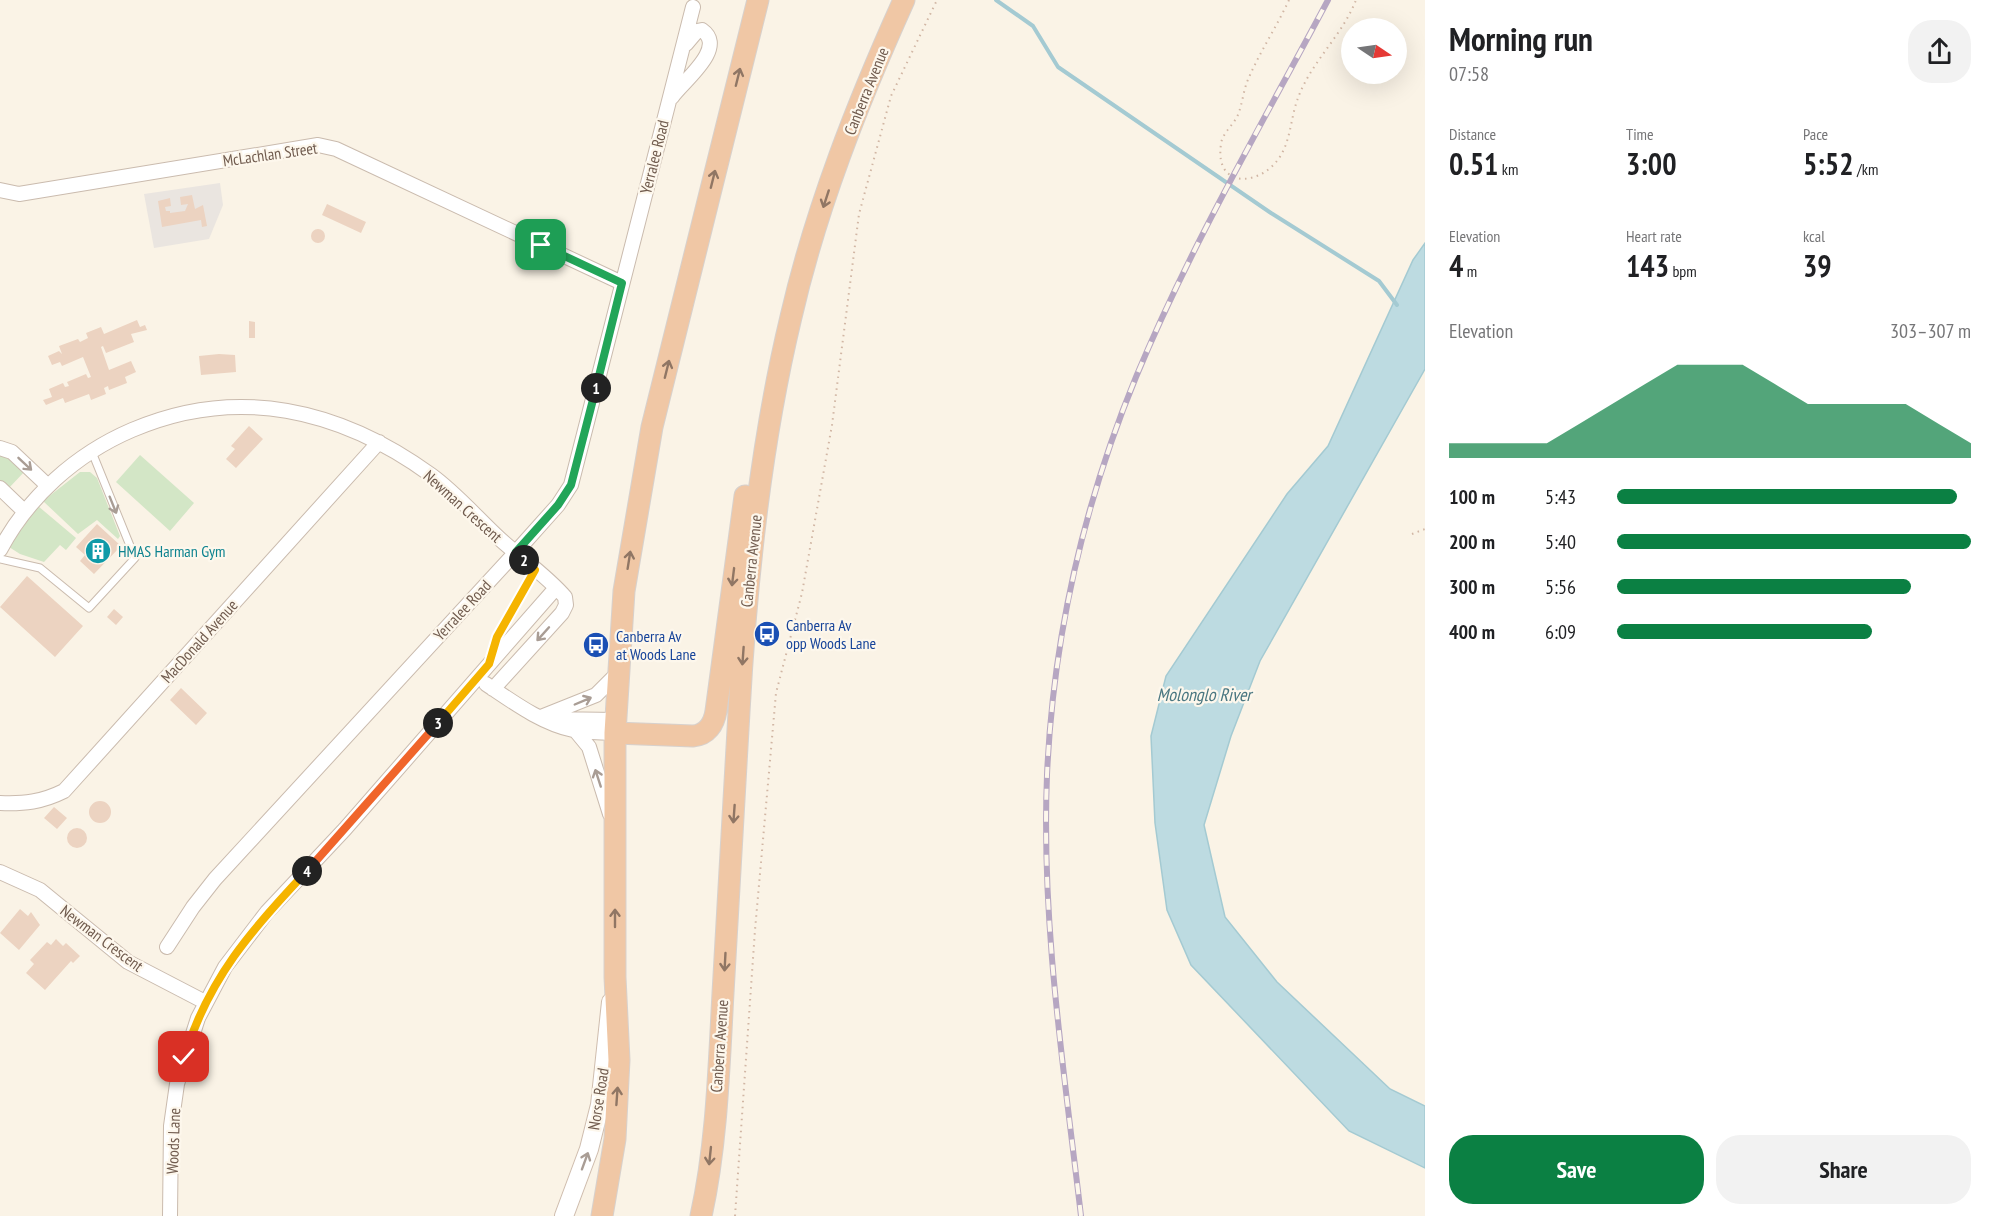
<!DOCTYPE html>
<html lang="en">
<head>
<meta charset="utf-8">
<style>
	:root { --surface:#fff; --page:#f2f2f2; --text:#202124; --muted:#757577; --accent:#0b8043 }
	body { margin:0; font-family:"PT Sans Narrow",sans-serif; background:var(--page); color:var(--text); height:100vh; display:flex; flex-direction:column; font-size:22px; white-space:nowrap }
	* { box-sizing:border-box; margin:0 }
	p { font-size:20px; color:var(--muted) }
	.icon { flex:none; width:33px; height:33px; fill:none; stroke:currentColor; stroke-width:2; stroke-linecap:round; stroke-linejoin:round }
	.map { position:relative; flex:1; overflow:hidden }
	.drawer { display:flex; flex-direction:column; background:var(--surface); width:570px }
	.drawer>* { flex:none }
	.needle { width:39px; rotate:103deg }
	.tools { position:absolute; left:1341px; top:18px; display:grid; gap:12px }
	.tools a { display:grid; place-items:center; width:66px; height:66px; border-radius:50%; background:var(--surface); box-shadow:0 6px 24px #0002; font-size:30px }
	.pin { position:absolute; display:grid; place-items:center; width:51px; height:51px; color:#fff; margin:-26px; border-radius:12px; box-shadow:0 3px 9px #0006 }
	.km { position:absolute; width:30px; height:30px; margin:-15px; border-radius:50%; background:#222; color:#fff; font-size:16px; line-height:30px; text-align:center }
	.round { display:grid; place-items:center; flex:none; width:63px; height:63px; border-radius:24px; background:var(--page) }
	.overview { display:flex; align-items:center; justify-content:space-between; height:102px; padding:0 24px }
	h1 { font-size:33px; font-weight:700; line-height:45px }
	.stats { display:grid; grid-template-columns:repeat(3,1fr); gap:9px; height:102px; padding:6px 24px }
	.stats div { display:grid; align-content:center }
	.stats b { font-size:30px; font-weight:700 }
	.stats small { font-size:16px; font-weight:400 }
	.stats p { font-size:16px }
	.chart { height:168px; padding:12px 24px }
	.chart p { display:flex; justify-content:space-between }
	.chart svg { width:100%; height:108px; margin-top:6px; fill:var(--accent); opacity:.7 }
	.primary-button { display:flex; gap:12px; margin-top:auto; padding:12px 24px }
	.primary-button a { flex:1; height:69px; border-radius:24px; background:var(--accent); color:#fff; font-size:24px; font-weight:700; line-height:69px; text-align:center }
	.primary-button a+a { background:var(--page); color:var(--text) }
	ul { padding:0 24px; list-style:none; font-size:20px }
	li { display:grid; grid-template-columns:96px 72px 1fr; align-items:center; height:45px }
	li i { height:15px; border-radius:8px; background:var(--accent) }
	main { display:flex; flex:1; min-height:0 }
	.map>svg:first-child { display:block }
</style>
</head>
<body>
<main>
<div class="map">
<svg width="1425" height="1216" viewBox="0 0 1425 1216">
	<rect width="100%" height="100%" fill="#faf3e6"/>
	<path fill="#eae5e0" d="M220,183L223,205L209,239L154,248L144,194Z"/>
	<path fill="#d3e6c6" d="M0,452L25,471L8,489L0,482Z
		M140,455L194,503L170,531L116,482Z
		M80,472H90L97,478L120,536L118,539L97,520L78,534L43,501Z
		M38,506L76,538L66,550L60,545L44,562L20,554L9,547Z"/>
	<path fill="#bddbe1" stroke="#a4cad2" stroke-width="1.5" d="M1425,243V369L1260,661L1231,736L1204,825L1225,917L1277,982L1390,1089L1425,1106V1168L1349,1131L1191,965L1167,910L1155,823L1151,736L1166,676L1287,494L1328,446L1413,260Z"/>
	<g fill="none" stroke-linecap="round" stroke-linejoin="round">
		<path stroke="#a4cad2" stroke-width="4" d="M996,0L1033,26L1058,67L1271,213L1379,281L1397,305"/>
	</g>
	<path fill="#ecd3c1" d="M192,195L195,209L203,205L207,226L202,227L201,220L162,227L158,201L170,198L171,206L165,207L166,211H170V213L185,211L188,204L181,205L180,197Z
		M327,204L366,222L361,233L322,215Z
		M311 236a7 7 0 1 1 14 0a7 7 0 1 1-14 0Z
		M137,320L140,327L145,325L147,330L131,334L134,342L106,353L103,346L101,347L109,370L131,361L136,372L125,377L127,383L109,390L108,386L104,388L106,394L91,400L89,394L65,403L63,398L46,405L43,400L52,397L49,389L63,383L65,387L69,386L67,382L86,374L88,378L91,377L83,357L62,366L60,362L52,365L48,356L59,351L62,354L59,346L78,339L80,342L88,338L86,333L101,327L104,334Z
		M249,321L255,322V338H249Z
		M219,354L235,355L236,372L201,375L199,356Z
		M249,426L263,439L236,468L226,459L235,449L231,446Z
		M97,524L121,546L94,574L80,561L85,555L76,547Z
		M27,576L83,626L55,657L0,607Z
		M114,609L123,617L116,625L107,617Z
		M181,688L207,713L196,725L170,700Z
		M89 812a11 11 0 1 1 22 0a11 11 0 1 1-22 0Z
		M54,807L67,818L57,829L44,818Z
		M67 838a10 10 0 1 1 20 0a10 10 0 1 1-20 0Z
		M20,909L28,916L31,912L40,925L19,950L0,933Z
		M56,939L63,946L66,943L80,956L73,963L71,961L45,990L26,973L34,964L30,960L47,942L51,945Z"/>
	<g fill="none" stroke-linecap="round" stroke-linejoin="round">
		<g stroke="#cabbae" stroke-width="9">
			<path id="service" d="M0,559L40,568L89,608L135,558L92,452
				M490,659L498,634L535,570"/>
		</g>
		<g stroke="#cabbae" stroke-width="16">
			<path id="minor" d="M672,97C682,82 728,48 702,30L697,31L686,44
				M0,190L19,194L318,145L336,149L622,283
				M0,448L12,452L47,485
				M0,488L24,511
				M0,550C28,497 76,454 132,430C237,385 340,409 431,475C456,493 478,519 501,540C522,559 547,576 565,597L566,605L562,613L493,689
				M486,684C513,702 541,723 573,730C587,733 601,732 615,733
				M541,717L596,695L617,674
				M549,719L616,720
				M575,730L589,747L610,814
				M0,803C24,804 42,802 64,791L379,442
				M0,872L40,890L128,962L205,1002
				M167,947L193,907L215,879L516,552L558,505L571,485L693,7
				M170,1216L171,1126L177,1084L198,1018L225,967L267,912L345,829L555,589"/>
		</g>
		<g stroke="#cfbdae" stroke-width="20">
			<path id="secondary" d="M564,1216L589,1149L600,1105L611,1002"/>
		</g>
		<g stroke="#d7d1cd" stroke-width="23">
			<path id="trunk" d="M615,733L693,736C707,735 714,724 716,711L745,496
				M602,1216L615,1139L619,1060L615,977V733L624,591L652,427L758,0
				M701,1216C717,1144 719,1066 723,993C728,899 734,806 739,712C746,580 760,446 791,317C816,208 858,102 904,0"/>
		</g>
		<path stroke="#d1b6a4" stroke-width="2" stroke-dasharray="1.5 4.5" stroke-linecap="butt" d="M1289,0C1276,28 1259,53 1247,82C1243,93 1242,106 1237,117C1232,126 1222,134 1221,144C1214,191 1263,186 1281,155C1291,138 1291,116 1298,98C1311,62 1342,36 1356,0
			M1412,534L1425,529
			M735,1216L755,930L776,693L802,593L832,425L859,214L891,96L937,0"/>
		<use href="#service" stroke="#fff" stroke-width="7"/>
		<use href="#minor" stroke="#fff" stroke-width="14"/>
		<use href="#secondary" stroke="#fff" stroke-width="18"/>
		<use href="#trunk" stroke="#f0c7a5" stroke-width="21"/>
		<g stroke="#b6a6c2" stroke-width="6">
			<path id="rail" d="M1081,1216C1064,1070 1041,923 1047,775C1053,639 1084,503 1136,377C1190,247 1262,124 1328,0"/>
		</g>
		<use href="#rail" stroke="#fdf7ec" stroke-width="4" stroke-dasharray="11" stroke-linecap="butt"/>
	</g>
	<defs><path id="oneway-shaft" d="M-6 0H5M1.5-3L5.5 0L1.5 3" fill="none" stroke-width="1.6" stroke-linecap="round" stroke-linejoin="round" transform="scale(1.5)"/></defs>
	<g stroke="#907664">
		<use href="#oneway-shaft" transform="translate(738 77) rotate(-76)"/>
		<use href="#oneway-shaft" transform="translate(713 179) rotate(-76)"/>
		<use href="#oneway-shaft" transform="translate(826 199) rotate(108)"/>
		<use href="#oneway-shaft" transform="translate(667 369) rotate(-76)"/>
		<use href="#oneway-shaft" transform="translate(629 560) rotate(-81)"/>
		<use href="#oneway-shaft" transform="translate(733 577) rotate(97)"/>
		<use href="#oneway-shaft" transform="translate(743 656) rotate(94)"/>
		<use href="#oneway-shaft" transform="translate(734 814) rotate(94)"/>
		<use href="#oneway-shaft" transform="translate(615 918) rotate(-90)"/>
		<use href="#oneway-shaft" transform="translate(725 962) rotate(93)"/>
		<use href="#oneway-shaft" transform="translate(617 1096) rotate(-86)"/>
		<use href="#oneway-shaft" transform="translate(710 1156) rotate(96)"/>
	</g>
	<g stroke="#a99d95">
		<use href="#oneway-shaft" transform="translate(25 464) rotate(43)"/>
		<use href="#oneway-shaft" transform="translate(113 505) rotate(68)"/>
		<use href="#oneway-shaft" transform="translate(543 634) rotate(132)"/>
		<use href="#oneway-shaft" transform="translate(583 701) rotate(-23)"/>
		<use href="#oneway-shaft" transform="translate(598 778) rotate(-108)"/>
		<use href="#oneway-shaft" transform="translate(585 1161) rotate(-70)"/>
	</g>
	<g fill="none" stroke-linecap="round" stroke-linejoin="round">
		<g stroke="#fff" stroke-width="12">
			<path id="split-1" d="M541,245L622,283L596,388"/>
		</g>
		<g stroke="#fff" stroke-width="12">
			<path id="split-2" d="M524,560L516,552L558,505L571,485L596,388"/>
		</g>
		<g stroke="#fff" stroke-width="12">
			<path id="split-3" d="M438,723L489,664L497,637L535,570L524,560"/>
		</g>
		<g stroke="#fff" stroke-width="12">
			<path id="split-4" d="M307,871L438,723"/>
		</g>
		<g stroke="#fff" stroke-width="12">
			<path id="split-5" d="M184,1057C209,978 251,930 307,871"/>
		</g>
		<use href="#split-1" stroke="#22a559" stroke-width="8"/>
		<use href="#split-2" stroke="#22a559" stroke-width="8"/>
		<use href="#split-3" stroke="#f5b400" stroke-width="8"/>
		<use href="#split-4" stroke="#f0652b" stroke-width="8"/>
		<use href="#split-5" stroke="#f5b400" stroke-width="8"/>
	</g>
	<defs>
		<g id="building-disc" transform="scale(1.35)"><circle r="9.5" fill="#0f9aa8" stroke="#fdf7ec"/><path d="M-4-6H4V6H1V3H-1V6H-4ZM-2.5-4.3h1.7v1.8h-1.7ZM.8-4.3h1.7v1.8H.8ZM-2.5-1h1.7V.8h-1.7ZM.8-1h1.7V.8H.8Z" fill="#fff"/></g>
		<g id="bus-disc" transform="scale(1.35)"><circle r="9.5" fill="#1a4fb4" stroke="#fdf7ec"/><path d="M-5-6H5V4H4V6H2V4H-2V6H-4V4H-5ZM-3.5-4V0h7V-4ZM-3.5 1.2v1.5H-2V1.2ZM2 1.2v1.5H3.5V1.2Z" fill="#fff"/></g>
	</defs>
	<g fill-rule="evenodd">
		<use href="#building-disc" x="98" y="551"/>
		<use href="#bus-disc" x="767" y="634"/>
		<use href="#bus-disc" x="596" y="645"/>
	</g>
	<g text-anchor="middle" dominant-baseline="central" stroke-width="4.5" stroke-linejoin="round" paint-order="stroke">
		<g font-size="16" fill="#705b4e" stroke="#fdf7ec">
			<text transform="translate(866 91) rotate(-68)">Canberra Avenue</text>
			<text transform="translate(270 154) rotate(-8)">McLachlan Street</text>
			<text transform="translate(654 157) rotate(-76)">Yerralee Road</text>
			<text transform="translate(463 506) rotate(42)">Newman Crescent</text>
			<text transform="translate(751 561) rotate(-84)">Canberra Avenue</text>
			<text transform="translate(462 610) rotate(-47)">Yerralee Road</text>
			<text transform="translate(199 641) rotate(-48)">MacDonald Avenue</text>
			<text transform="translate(102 938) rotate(37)">Newman Crescent</text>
			<text transform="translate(719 1046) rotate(-86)">Canberra Avenue</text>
			<text transform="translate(598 1099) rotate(-81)">Norse Road</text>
			<text transform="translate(173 1141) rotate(-88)">Woods Lane</text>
		</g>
		<g font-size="16" fill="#0d838f" stroke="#fdf7ec" text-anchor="start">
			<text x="118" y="551">HMAS Harman Gym</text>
		</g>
		<g font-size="16" fill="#164399" stroke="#fdf7ec" text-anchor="start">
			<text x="786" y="625">Canberra Av<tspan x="786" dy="18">opp Woods Lane</tspan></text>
			<text x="616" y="636">Canberra Av<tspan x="616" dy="18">at Woods Lane</tspan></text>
		</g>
		<g font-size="18" font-style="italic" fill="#4a7781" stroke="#fdf7ec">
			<text x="1204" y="694">Molonglo River</text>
		</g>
	</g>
</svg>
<div class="tools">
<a><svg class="needle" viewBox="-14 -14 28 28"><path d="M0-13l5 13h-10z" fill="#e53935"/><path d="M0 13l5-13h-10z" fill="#757577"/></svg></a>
</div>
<div class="pin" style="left:541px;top:245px;background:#1e9e55"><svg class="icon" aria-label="arrive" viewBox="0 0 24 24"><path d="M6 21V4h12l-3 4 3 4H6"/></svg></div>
<div class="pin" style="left:184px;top:1057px;background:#d93025"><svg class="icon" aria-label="check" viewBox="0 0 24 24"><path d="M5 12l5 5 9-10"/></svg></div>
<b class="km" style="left:596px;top:388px">1</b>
<b class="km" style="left:524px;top:560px">2</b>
<b class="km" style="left:438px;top:723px">3</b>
<b class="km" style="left:307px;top:871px">4</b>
</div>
<section class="drawer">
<div class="overview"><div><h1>Morning run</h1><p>07:58</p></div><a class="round"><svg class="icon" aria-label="share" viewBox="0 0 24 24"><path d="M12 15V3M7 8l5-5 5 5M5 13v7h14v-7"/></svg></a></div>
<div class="stats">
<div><p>Distance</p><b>0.51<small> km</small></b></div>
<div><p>Time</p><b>3:00</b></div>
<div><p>Pace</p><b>5:52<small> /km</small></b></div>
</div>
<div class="stats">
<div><p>Elevation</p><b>4<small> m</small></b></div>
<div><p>Heart rate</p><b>143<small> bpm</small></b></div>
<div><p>kcal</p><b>39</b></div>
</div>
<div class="chart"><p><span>Elevation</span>303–307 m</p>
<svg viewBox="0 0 160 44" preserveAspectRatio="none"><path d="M0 44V38L10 38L20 38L30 38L40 30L50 22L60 14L70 6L80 6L90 6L100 14L110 22L120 22L130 22L140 22L150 30L160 38V44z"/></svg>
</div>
<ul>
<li><b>100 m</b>5:43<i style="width:96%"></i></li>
<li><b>200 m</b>5:40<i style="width:100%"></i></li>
<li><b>300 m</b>5:56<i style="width:83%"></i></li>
<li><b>400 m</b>6:09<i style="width:72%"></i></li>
</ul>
<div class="primary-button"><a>Save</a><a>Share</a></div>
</section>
</main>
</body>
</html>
